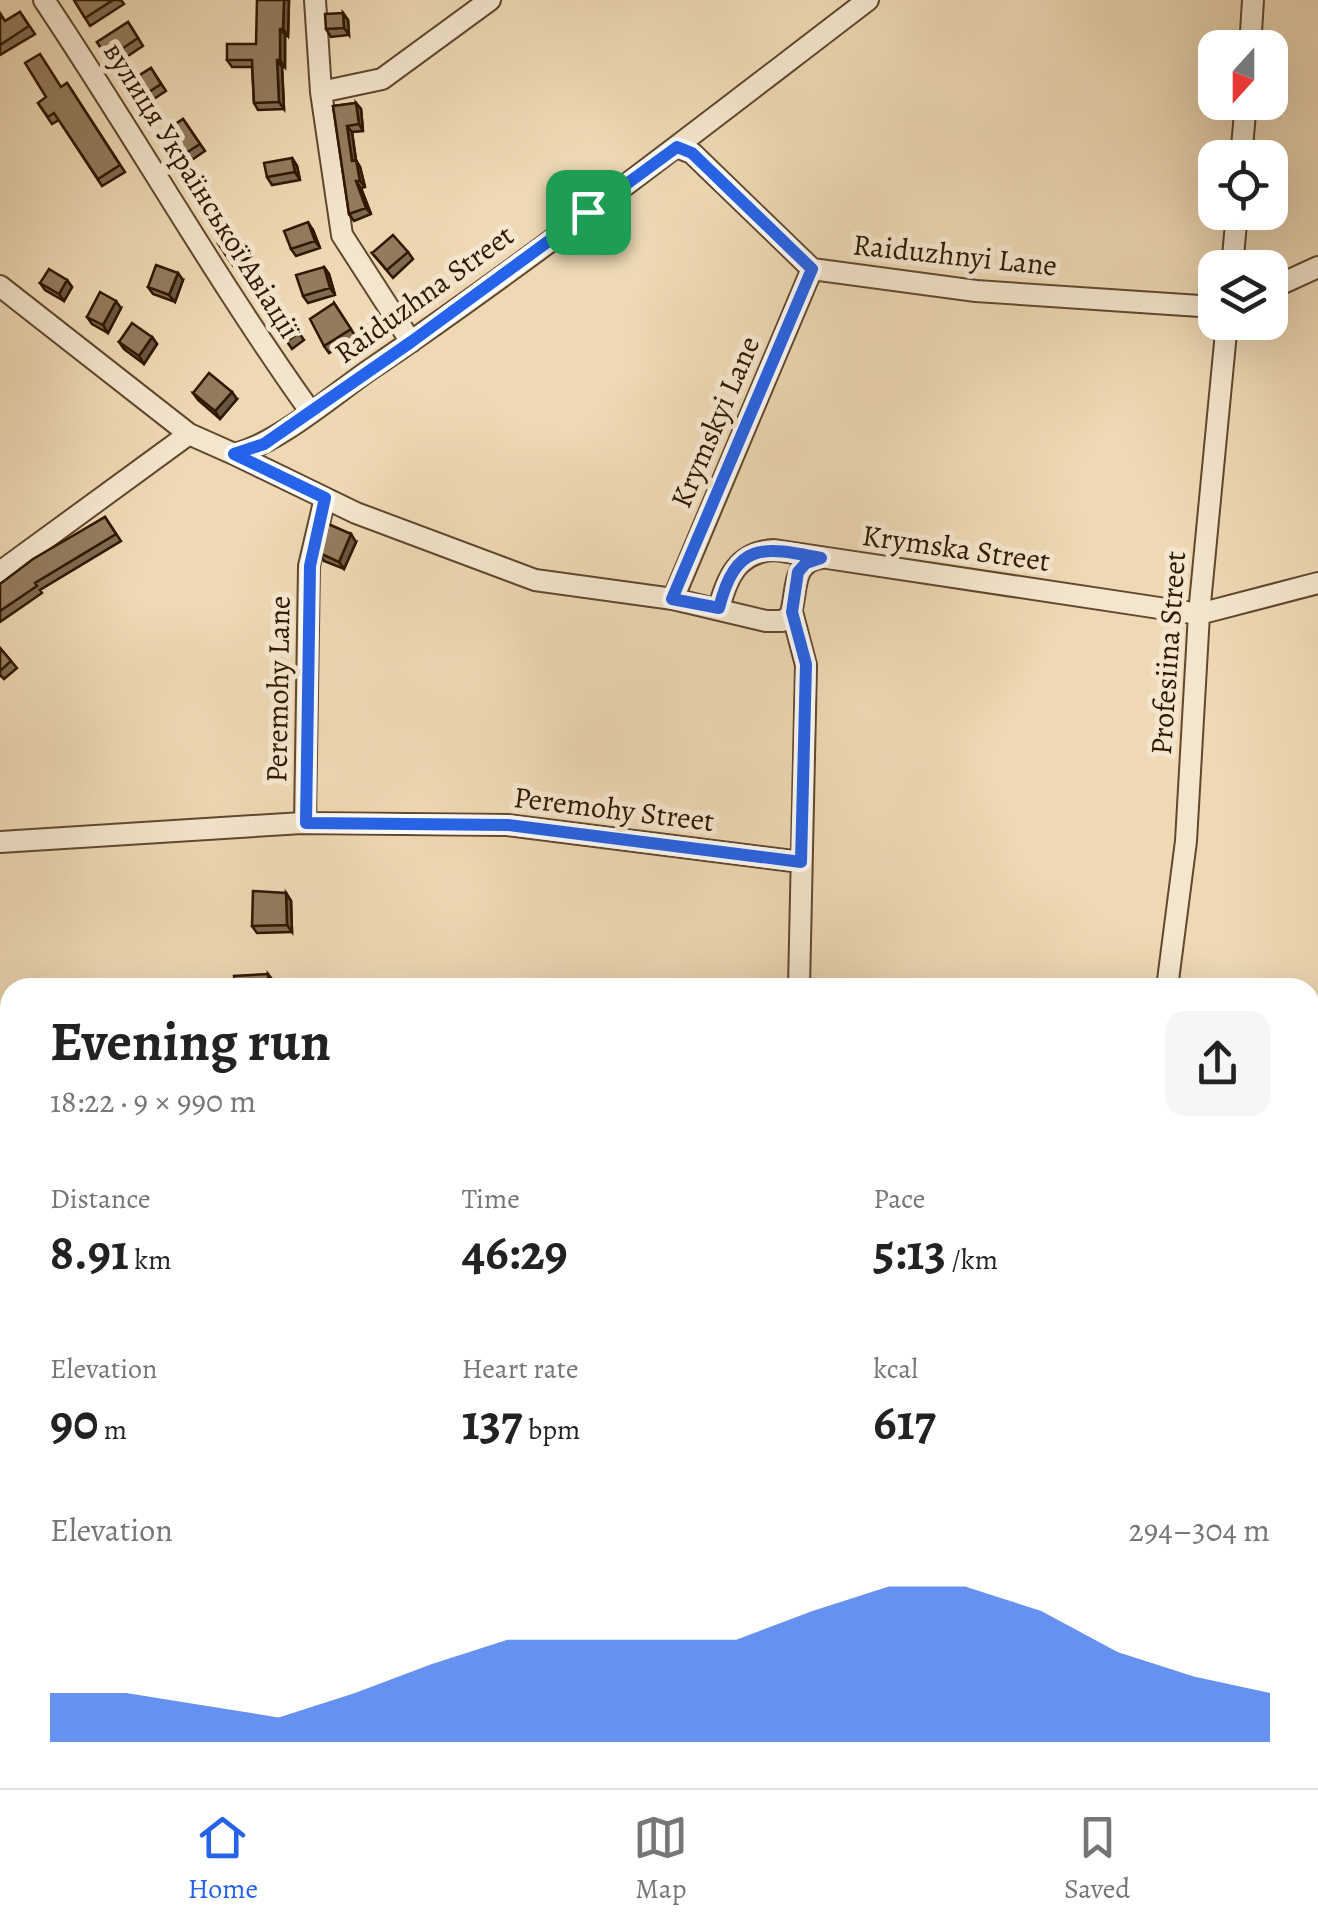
<!DOCTYPE html>
<html lang="en">
<head>
<meta charset="utf-8">
<style>
	:root { --surface:#fff; --page:#f6f6f6; --text:#222; --muted:#767676; --line:#e0e0e0; --accent:#2563eb }
	body { margin:0; font-family:Alegreya,serif; background:var(--page); color:var(--text); height:100vh; display:flex; flex-direction:column; font-size:38px; white-space:nowrap }
	* { box-sizing:border-box; margin:0 }
	p { font-size:32px; color:var(--muted) }
	.icon { flex:none; width:55px; height:55px; fill:none; stroke:currentColor; stroke-width:2; stroke-linecap:round; stroke-linejoin:round }
	.map { position:relative; flex:1; overflow:hidden }
	.drawer { position:absolute; left:0px; top:978px; width:1320px; height:812px; display:flex; flex-direction:column; background:var(--surface); border-radius:30px 30px 0 0; box-shadow:0 10px 40px #0002 }
	.drawer>* { flex:none }
	.needle { width:65px; rotate:201deg }
	.controls { position:absolute; left:1198px; top:30px; display:grid; gap:20px }
	.controls a { display:grid; place-items:center; width:90px; height:90px; border-radius:20px; background:var(--surface); box-shadow:0 10px 40px #0002; font-size:50px }
	.pin { position:absolute; display:grid; place-items:center; width:85px; height:85px; color:#fff; margin:-42px; border-radius:20px; box-shadow:0 5px 15px #0006 }
	.round { display:grid; place-items:center; flex:none; width:105px; height:105px; border-radius:20px; background:var(--page) }
	.overview { display:flex; align-items:center; justify-content:space-between; height:170px; padding:0 50px }
	h1 { font-size:55px; font-weight:600; line-height:75px }
	.stats { display:grid; grid-template-columns:repeat(3,1fr); gap:15px; height:170px; padding:10px 50px }
	.stats div { display:grid; align-content:center }
	.stats b { font-size:50px; font-weight:600 }
	.stats small { font-size:28px; font-weight:400 }
	.stats p { font-size:28px }
	.chart { height:280px; padding:20px 50px }
	.chart p { display:flex; justify-content:space-between }
	.chart svg { width:100%; height:180px; margin-top:10px; fill:var(--accent); opacity:.7 }
	.menu { display:flex; justify-content:space-around; align-items:center; height:140px; border-top:2px solid var(--line); background:var(--surface); font-size:28px; color:var(--muted) }
	.menu a { display:grid; justify-items:center; gap:5px }
	.menu .on { color:var(--accent) }
	.map>svg:first-child { display:block }
</style>
</head>
<body>
<div class="map">
<svg width="1318" height="1788" viewBox="0 0 1318 1788">
	<rect width="100%" height="100%" fill="#eed9b4"/>
	<filter id="stains"><feTurbulence type="fractalNoise" baseFrequency=".002" numOctaves="4"/><feColorMatrix values="0 0 0 0 .2 0 0 0 0 .09 0 0 0 0 .02 0 0 0 .5 -.17"/></filter>
	<radialGradient id="worn" r=".72"><stop offset=".6" stop-color="#630" stop-opacity="0"/><stop offset="1" stop-color="#630" stop-opacity=".3"/></radialGradient>
	<path fill="#ceb895" stroke="#7f684a" stroke-width="2.5" d="M0,1416L10,1417V1542L0,1540Z"/>
	<g fill="none" stroke-linecap="round" stroke-linejoin="round">
		<g stroke="#60482d" stroke-width="14">
			<path id="service" d="M1310,1609H1318
				M0,1629H10
				M67,1788V1780
				M730,1788L731,1780
				M951,1788L952,1780
				M1009,1788L1011,1780
				M1092,1788L1093,1780"/>
		</g>
		<g stroke="#60482d" stroke-width="24">
			<path id="minor" d="M44,0C135,136 215,278 310,411
				M315,0L321,92L342,235L411,342
				M1250,48L1253,0
				M321,92L382,79L490,0
				M677,147L692,153L812,269L976,291L1215,307
				M1241,158L1246,102
				M1232,268L1237,212
				M0,286L189,434
				M1270,289L1318,267
				M234,454L356,513L535,580L673,599L766,621H782L790,616C798,594 790,562 821,558
				M0,572L189,434L234,454C275,445 332,396 368,371C540,254 703,126 868,0
				M673,599L812,269
				M719,608C727,577 738,552 774,550L1199,614L1318,583
				M792,612L806,665L799,988
				M305,823L309,566L325,498
				M0,842L302,823L507,825L801,862
				M1167,988L1186,841L1199,614L1227,322
				M1310,1473L1318,1472
				M303,1780V1788
				M836,1788L837,1780
				M1224,1788V1780"/>
		</g>
		<g stroke="#60482d" stroke-width="29">
			<path id="tertiary" d="M1310,1068L1318,1067
				M0,1114H10"/>
		</g>
		<use href="#service" stroke="#f4e6ce" stroke-width="10"/>
		<use href="#minor" stroke="#f4e6ce" stroke-width="20"/>
		<use href="#tertiary" stroke="#f4e6ce" stroke-width="25"/>
	</g>
	<path fill="#7e6b51" stroke="#301800" stroke-width="2.5" d="M74,0H121L124,4L90,26Z
		M289,0L288,36L285,35V67H282L284,109L258,110L254,103L252,67H232L227,60L256,44Z
		M20,12L35,34L0,55V13L5,21Z
		M343,13L348,20L349,35L331,37L326,29Z
		M128,22L143,46L113,66L97,42Z
		M151,68L166,91L140,108L124,85Z
		M67,83L125,172L102,186L59,120L52,124L38,103Z
		M356,103L361,109L363,131L352,132L356,160L360,167L365,187L361,188L371,214L354,221L349,214L333,106Z
		M183,119L205,151L180,168L159,135Z
		M292,158L297,166L300,180L272,185L267,177Z
		M313,230L320,248L296,256L291,249Z
		M235,232L251,256L234,267L218,243Z
		M408,252L413,259L393,278L372,253Z
		M324,267L329,274L335,295L308,303L303,296Z
		M67,280L72,287L64,301L45,290L40,283Z
		M183,280L175,302L153,294L148,287Z
		M334,303L356,337L329,353L324,346Z
		M121,308L108,333L92,324L87,317Z
		M285,313L304,340L292,349L273,321Z
		M152,337L157,344L144,364L124,349L119,342Z
		M193,393L237,399L220,419L198,400Z
		M105,517L121,541L40,590L42,593L0,622V584Z
		M356,542L344,569L324,561L319,553Z
		M0,648L17,668L4,679L0,675Z
		M286,893L291,901L292,932L257,933L252,926Z
		M0,1140H6L10,1146V1190H0Z
		M1318,1476V1513L1315,1514L1317,1579L1310,1580V1478Z
		M10,1554V1606L0,1607V1555Z
		M1310,1708H1316L1318,1711V1754H1310Z
		M852,1780H902L901,1786L854,1784Z"/>
	<path fill="#675742" stroke="#301800" stroke-width="2.5" d="M284,0H289L288,36L283,29Z
		M343,13L348,20L349,35L344,28Z
		M280,29L285,35V67L280,60Z
		M277,60L282,67L284,109L279,102Z
		M356,103L361,109L363,131L359,124Z
		M347,126L352,132L357,168L352,161Z
		M292,158L297,166L300,180L295,172Z
		M356,160L360,167L365,187L360,181Z
		M356,181L361,188L371,214L366,208Z
		M308,222L313,230L320,248L315,241Z
		M324,267L329,274L335,295L330,288Z
		M178,273L183,280L175,302L169,295Z
		M67,280L72,287L64,301L59,294Z
		M116,301L121,308L108,333L103,325Z
		M152,337L157,344L144,364L139,356Z
		M232,392L237,399L220,419L215,411Z
		M351,534L356,542L344,569L339,562Z
		M286,893L291,901L292,932L287,925Z
		M268,974L275,983V988H269Z
		M6,1140L10,1146V1176L5,1170Z
		M1310,1506L1315,1514L1317,1579L1312,1572Z
		M1317,1625L1318,1674L1317,1686L1312,1679Z
		M1316,1708L1318,1711V1751L1315,1747Z
		M21,1780H29V1788H21Z
		M604,1780H614V1788H604Z
		M699,1780H707L706,1788H698Z
		M796,1780H807L806,1788H796Z
		M988,1780H996V1788H988Z
		M1296,1780H1302L1301,1788H1296Z"/>
	<path fill="#937c5e" stroke="#301800" stroke-width="2.5" d="M74,0H113L85,18Z
		M257,0H284L283,29H280V60H277L279,102L254,103L252,60H227V44H256Z
		M20,12L29,26L0,45V14L5,21Z
		M343,13L344,28L326,29L325,14Z
		M128,22L138,38L108,58L97,42Z
		M40,54L61,87L67,83L120,165L98,179L54,113L48,117L38,103L46,97L25,63Z
		M151,68L161,84L135,101L124,85Z
		M356,103L359,124L347,126L352,161L356,160L360,181H356L366,208L349,214L333,106Z
		M183,119L200,144L175,160L159,135Z
		M292,158L295,172L267,177L264,163Z
		M308,222L315,241L291,249L284,231Z
		M235,232L246,248L229,260L218,243Z
		M393,235L408,252L387,270L372,253Z
		M156,265L178,273L169,295L148,287Z
		M324,267L330,288L303,296L296,275Z
		M49,269L67,280L59,294L40,283Z
		M100,292L116,301L103,325L87,317Z
		M334,303L351,329L324,346L310,319Z
		M285,313L299,333L287,341L273,321Z
		M132,323L152,337L139,356L119,342Z
		M209,373L232,392L215,411L193,393Z
		M105,517L116,534L35,583L37,586L0,611V584L33,559Z
		M326,523L351,534L339,562L319,553Z
		M0,648L11,661L0,671Z
		M253,891L286,893L287,925L252,926Z
		M268,974L269,988H235L234,976Z
		M0,1140H6L5,1170H0Z
		M1318,1476V1506H1310V1478Z
		M1310,1507L1312,1572H1310Z
		M10,1554V1593H0V1555Z
		M1310,1624L1317,1625L1312,1679H1310Z
		M1310,1708H1316L1315,1747H1310Z
		M0,1754H10V1780H21V1788H0Z
		M566,1780H604V1788H566Z
		M672,1780H699L698,1788H672Z
		M760,1780H796V1788H759Z
		M955,1780H988V1788H955Z
		M1268,1780H1296V1788H1267Z"/>
	<g fill="none" stroke-linecap="round" stroke-linejoin="round">
		<g stroke="#fff" stroke-width="20">
			<path id="route" d="M677,147L692,153L812,269L672,599L719,608C736,542 762,546 821,558L806,563L798,572L792,612L806,664L801,862L508,825L306,823L310,566L325,498L234,454L264,444L411,342Z"/>
		</g>
		<use href="#route" stroke="#2563eb" stroke-width="12"/>
	</g>
	<g text-anchor="middle" dominant-baseline="central" stroke-width="10" stroke-linejoin="round" paint-order="stroke">
		<g font-size="30" fill="#301800" stroke="#f4e6ce">
			<text transform="translate(202 190) rotate(58)">вулиця Української Авіації</text>
			<text transform="translate(955 255) rotate(6)">Raiduzhnyi Lane</text>
			<text transform="translate(424 294) rotate(-36)">Raiduzhna Street</text>
			<text transform="translate(715 422) rotate(-67)">Krymskyi Lane</text>
			<text transform="translate(956 548) rotate(8)">Krymska Street</text>
			<text transform="translate(1168 653) rotate(-86)">Profesiina Street</text>
			<text transform="translate(278 689) rotate(-89)">Peremohy Lane</text>
			<text transform="translate(614 809) rotate(7)">Peremohy Street</text>
		</g>
	</g>
	<rect width="100%" height="100%" filter="url(#stains)"/>
	<rect width="100%" height="100%" fill="url(#worn)"/>
</svg>
<div class="controls">
<a><svg class="needle" viewBox="-14 -14 28 28"><path d="M0-13l5 13h-10z" fill="#e53935"/><path d="M0 13l5-13h-10z" fill="#767676"/></svg></a>
<a><svg class="icon" aria-label="locate" viewBox="0 0 24 24"><circle cx="12" cy="12" r="6"/><path d="M12 2v4M12 18v4M2 12h4M18 12h4"/></svg></a>
<a><svg class="icon" aria-label="layers" viewBox="0 0 24 24"><path d="M12 4l9 5-9 5-9-5zM3 14l9 5 9-5"/></svg></a>
</div>
<div class="pin" style="left:588px;top:212px;background:#1e9e55"><svg class="icon" aria-label="arrive" viewBox="0 0 24 24"><path d="M6 21V4h12l-3 4 3 4H6"/></svg></div>
<section class="drawer">
<div class="overview"><div><h1>Evening run</h1><p>18:22 · 9 × 990 m</p></div><a class="round"><svg class="icon" aria-label="share" viewBox="0 0 24 24"><path d="M12 15V3M7 8l5-5 5 5M5 13v7h14v-7"/></svg></a></div>
<div class="stats">
<div><p>Distance</p><b>8.91<small> km</small></b></div>
<div><p>Time</p><b>46:29</b></div>
<div><p>Pace</p><b>5:13<small> /km</small></b></div>
</div>
<div class="stats">
<div><p>Elevation</p><b>90<small> m</small></b></div>
<div><p>Heart rate</p><b>137<small> bpm</small></b></div>
<div><p>kcal</p><b>617</b></div>
</div>
<div class="chart"><p><span>Elevation</span>294–304 m</p>
<svg viewBox="0 0 160 44" preserveAspectRatio="none"><path d="M0 44V32L10 32L20 35L30 38L40 32L50 25L60 19L70 19L80 19L90 19L100 12L110 6L120 6L130 12L140 22L150 28L160 32V44z"/></svg>
</div>
</section>
</div>
<nav class="menu">
<a class="on"><svg class="icon" aria-label="home" viewBox="0 0 24 24"><path d="M3 11l9-7 9 7M6 9v11h12V9"/></svg>Home</a>
<a><svg class="icon" aria-label="map" viewBox="0 0 24 24"><path d="M3 6l6-2 6 2 6-2v14l-6 2-6-2-6 2zM9 4v14M15 6v14"/></svg>Map</a>
<a><svg class="icon" aria-label="saved" viewBox="0 0 24 24"><path d="M7 4h10v16l-5-4-5 4z"/></svg>Saved</a>
</nav>
</body>
</html>
